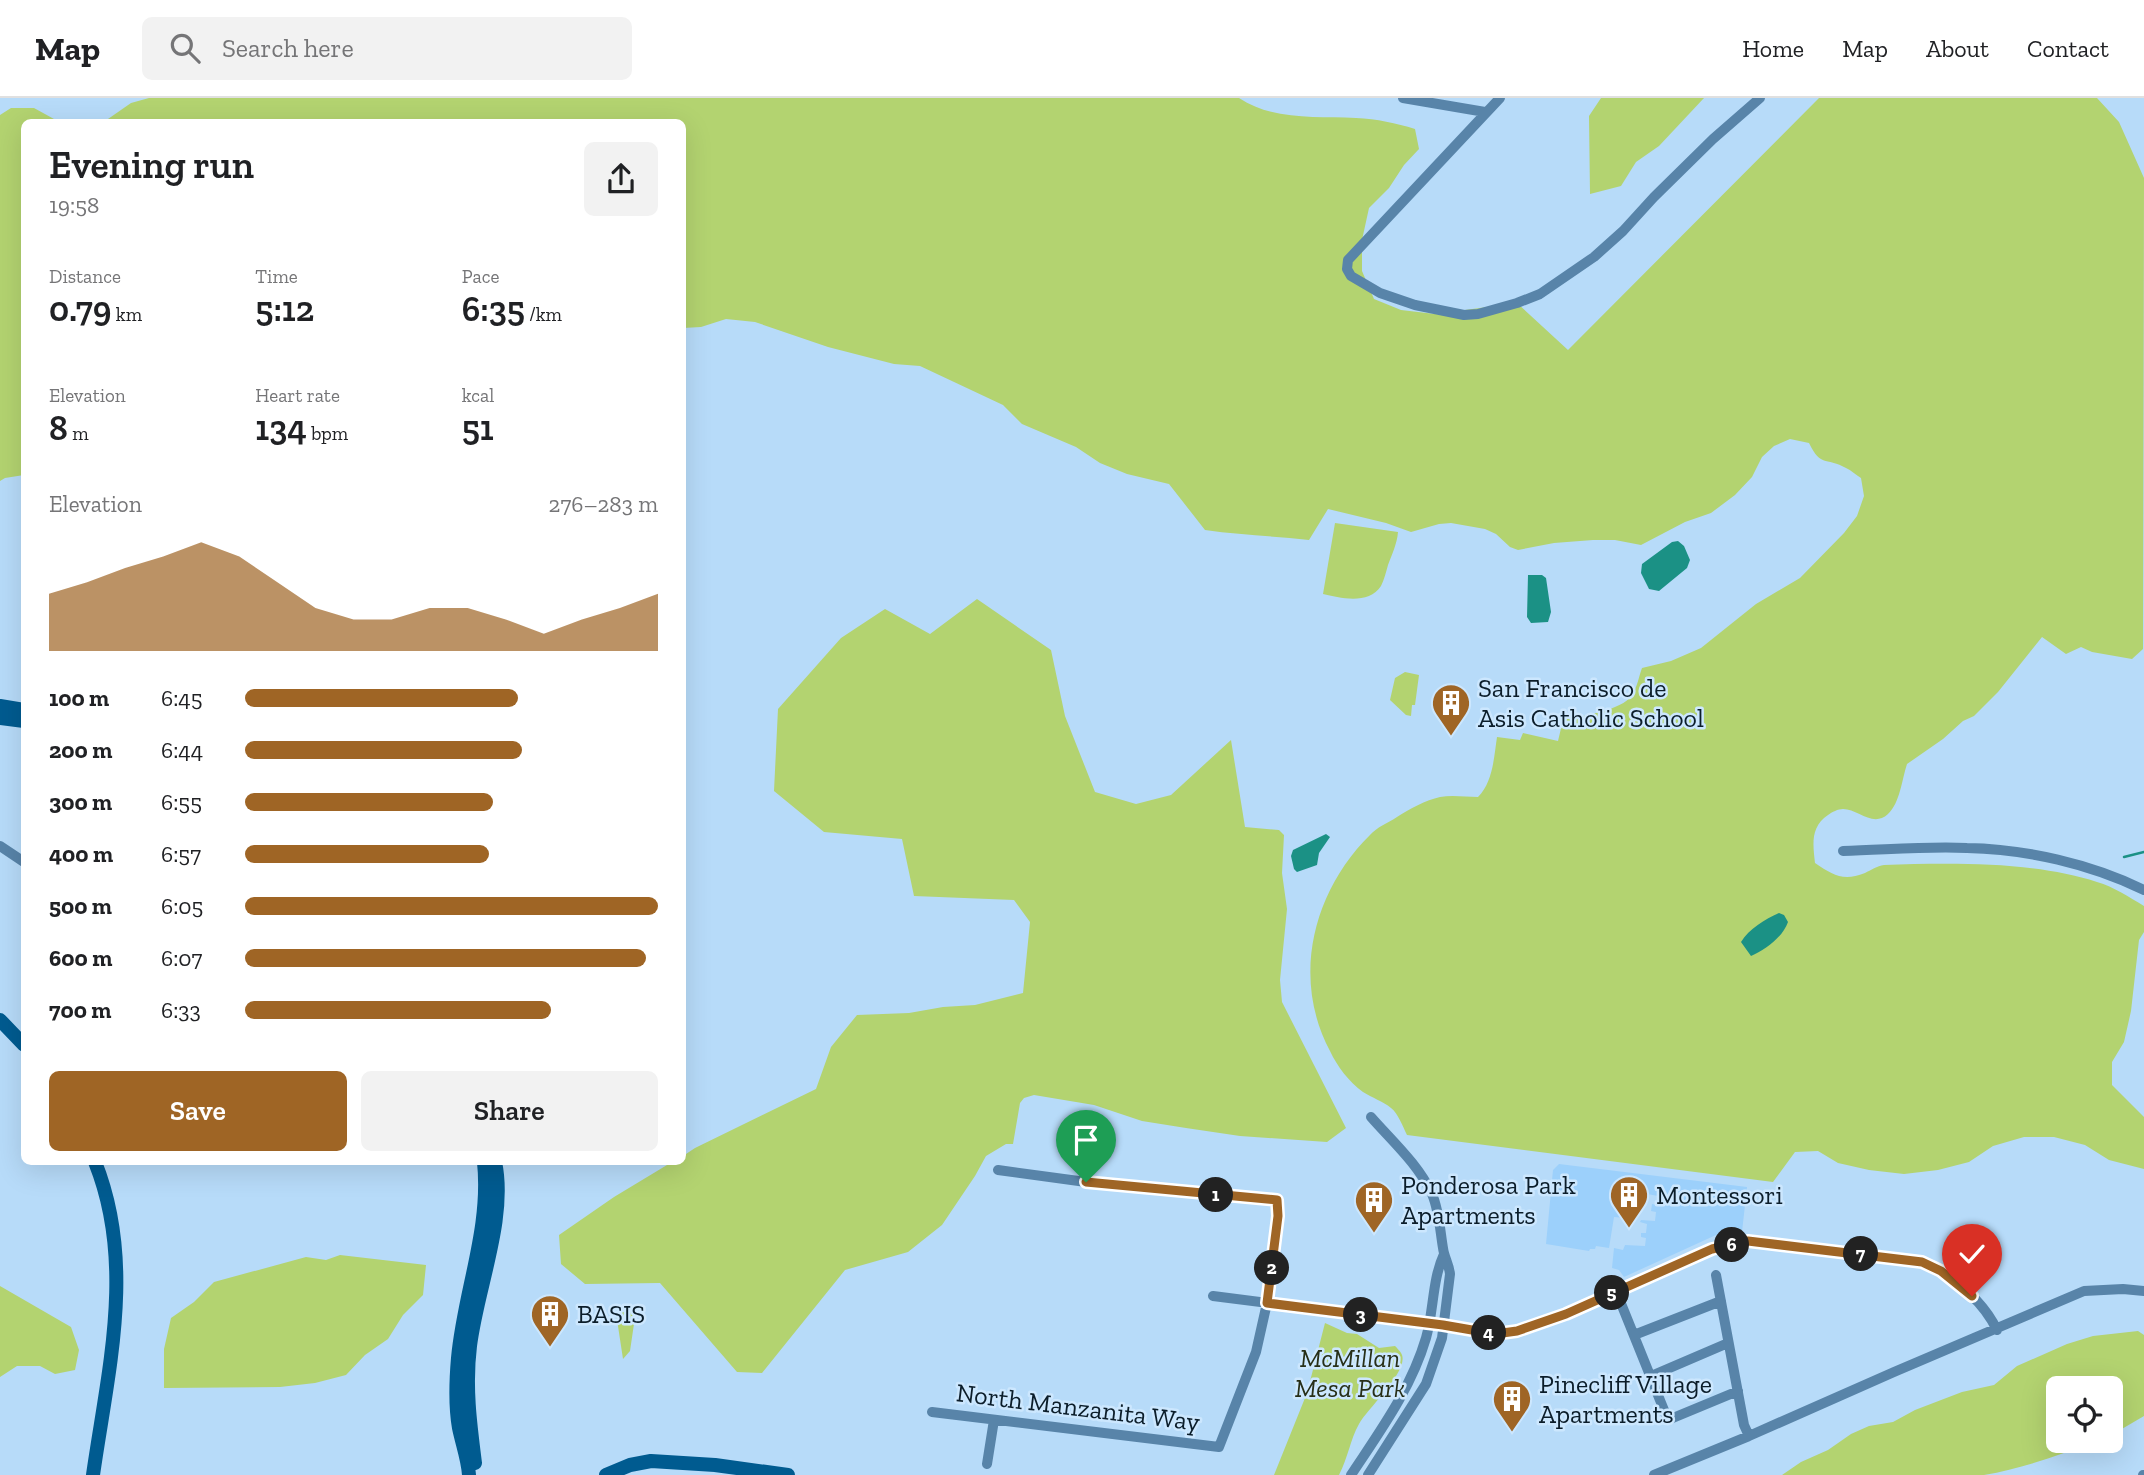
<!DOCTYPE html>
<html lang="en">
<head>
<meta charset="utf-8">
<style>
	:root { --surface:#fff; --page:#f2f2f2; --text:#202124; --muted:#757577; --line:#e0e0e0; --accent:#9f6525 }
	body { margin:0; font-family:"Zilla Slab",serif; background:var(--page); color:var(--text); height:100vh; display:flex; flex-direction:column; font-size:26px; white-space:nowrap }
	* { box-sizing:border-box; margin:0 }
	p { font-size:23px; color:var(--muted) }
	.icon { flex:none; width:38px; height:38px; fill:none; stroke:currentColor; stroke-width:2; stroke-linecap:round; stroke-linejoin:round }
	.map { position:relative; flex:1; overflow:hidden }
	.side { position:absolute; left:21px; top:21px; width:665px; height:1046px; display:flex; flex-direction:column; background:var(--surface); border-radius:10px; box-shadow:0 7px 28px #0002 }
	.side>* { flex:none }
	.tools { position:absolute; left:2046px; top:1278px; display:grid; gap:14px }
	.tools a { display:grid; place-items:center; width:77px; height:77px; border-radius:10px; background:var(--surface); box-shadow:0 7px 28px #0002; font-size:35px }
	.pin { position:absolute; display:grid; place-items:center; width:60px; height:60px; color:#fff; margin:-72px -30px; border-radius:50% 50% 50% 0; rotate:-45deg; box-shadow:0 0 7px #0007 }
	.pin .icon { rotate:45deg }
	.km { position:absolute; width:35px; height:35px; margin:-18px; border-radius:50%; background:#222; color:#fff; font-size:19px; line-height:35px; text-align:center }
	.round { display:grid; place-items:center; flex:none; width:74px; height:74px; border-radius:10px; background:var(--page) }
	.summary { display:flex; align-items:center; justify-content:space-between; height:119px; padding:0 28px }
	h1 { font-size:38px; font-weight:600; line-height:52px }
	.figures { display:grid; grid-template-columns:repeat(3,1fr); gap:10px; height:119px; padding:7px 28px }
	.figures div { display:grid; align-content:center }
	.figures b { font-size:35px; font-weight:600 }
	.figures small { font-size:19px; font-weight:400 }
	.figures p { font-size:19px }
	.chart { height:196px; padding:14px 28px }
	.chart p { display:flex; justify-content:space-between }
	.chart svg { width:100%; height:126px; margin-top:7px; fill:var(--accent); opacity:.7 }
	.button { display:flex; gap:14px; margin-top:auto; padding:14px 28px }
	.button a { flex:1; height:80px; border-radius:10px; background:var(--accent); color:#fff; font-size:28px; font-weight:600; line-height:80px; text-align:center }
	.button a+a { background:var(--page); color:var(--text) }
	ul { padding:0 28px; list-style:none; font-size:23px }
	li { display:grid; grid-template-columns:112px 84px 1fr; align-items:center; height:52px }
	li i { height:18px; border-radius:9px; background:var(--accent) }
	header { display:flex; align-items:center; gap:42px; box-sizing:border-box; height:98px; padding:0 35px; background:var(--surface); border-bottom:2px solid var(--line) }
	header strong { font-size:33px }
	nav { display:flex; gap:38px; margin-inline-start:auto; font-size:24px }
	.search { width:490px; height:63px; background:var(--page); display:flex; align-items:center; gap:18px; box-sizing:border-box; padding:0 24px; border-radius:10px; color:var(--muted); font-size:26px }
	.map>svg:first-child { display:block }
</style>
</head>
<body>
<header>
<strong>Map</strong>
<div class="search"><svg class="icon" aria-label="search" viewBox="0 0 24 24"><circle cx="10" cy="10" r="6"/><path d="M15 15l6 6"/></svg>Search here</div>
<nav><a>Home</a><a>Map</a><a>About</a><a>Contact</a></nav>
</header>
<div class="map">
<svg width="2144" height="1377" viewBox="0 0 2144 1377">
	<rect width="100%" height="100%" fill="#b7dbf9"/>
	<path fill="#9cd0fb" d="M1559,1066L1747,1089L1742,1134L1716,1137L1624,1179L1619,1172L1612,1170L1614,1150L1623,1152L1625,1147L1645,1148L1646,1140L1641,1139V1135H1646L1647,1126L1640,1124L1641,1122L1655,1123L1656,1114L1651,1113L1652,1106L1657,1107L1658,1098L1642,1095V1091L1633,1090L1632,1094H1629L1626,1120L1614,1119L1609,1150L1596,1148L1595,1151H1590L1589,1153L1546,1146L1553,1072Z"/>
	<path fill="#b3d370" d="M149,0H1239C1274,23 1316,18 1356,20C1377,21 1396,25 1415,31L1419,51L1404,67L1389,90L1369,110L1362,142V173L1374,201L1401,212L1435,216L1517,205L1568,252L1819,0H2097L2119,24L2144,80L2143,551L2132,561L2092,554L2081,549L2066,556L2042,539L1998,594L1974,618L1963,623L1943,641L1907,666C1902,681 1900,705 1888,716C1873,730 1858,711 1843,711C1838,711 1832,714 1828,717C1810,729 1813,747 1815,765C1833,777 1843,784 1865,775C1871,772 1877,768 1884,767C1950,765 2033,763 2097,784C2114,789 2129,799 2144,808V834L2139,842L2131,913L2124,944L2112,964V987L2144,1019V1071L2109,1062L2085,1047L2054,1039H2024L1993,1048L1969,1064L1938,1072L1904,1076L1869,1072L1838,1065L1818,1053L1795,1054L1773,1084L1407,1037C1403,1029 1398,1015 1391,1010C1383,1003 1372,1000 1363,994C1349,984 1337,968 1330,953C1291,880 1313,793 1370,737C1377,729 1388,725 1397,719C1409,711 1426,702 1440,699C1452,697 1466,699 1478,699C1493,684 1494,659 1497,639L1520,642L1523,635L1558,643L1563,622C1580,618 1622,613 1632,597C1637,590 1639,578 1642,570L1671,563L1701,550L1756,506L1800,480L1844,435L1857,418L1864,398L1861,380C1856,377 1851,372 1846,370C1827,359 1821,370 1809,345L1790,341L1774,348L1762,359L1752,379L1735,397L1711,415L1685,424L1641,447L1615,442H1593L1554,445L1518,452L1510,449L1496,436L1485,431L1451,425L1439,426L1411,434L1386,425L1328,411L1309,442C1274,438 1240,437 1205,432L1169,386L1127,376L1100,365L1076,349L1022,326L1003,307L920,268L894,266L828,249L755,224L726,221L701,229L683,230L682,24H84L108,21L131,5Z
		M1601,0H1704L1659,48L1636,64L1621,88L1590,96L1589,18Z
		M11,10H34L54,21L77,24H24V377L5,380L0,383V17Z
		M1335,425L1398,434C1397,446 1392,456 1388,467C1386,474 1384,482 1381,488C1369,507 1340,500 1323,496Z
		M977,501L1051,552L1065,618L1095,694L1136,706L1171,697L1231,642L1245,729L1279,732L1284,737L1282,775L1287,811L1280,882L1282,904L1346,1030L1327,1044L1240,1038L1186,1030L1142,1023L1094,1007L1034,997L1024,1000L1020,1005L1013,1046H1006L986,1058L975,1078L942,1127L908,1154L845,1172L762,1275L737,1274L660,1185L585,1186L561,1166L559,1137L614,1099L672,1064H682L683,1058L695,1050L816,991L831,949L857,917L909,915L943,909L975,907L1023,895L1030,824L1014,802L914,798L902,741L824,734L774,693L778,611L841,540L885,511L930,536Z
		M1405,574L1419,577L1415,607H1412L1411,618L1406,617L1390,602L1395,580Z
		M340,1157L426,1167L423,1197L403,1217L388,1241L365,1257L346,1277L315,1285L280,1289L164,1290V1251L171,1220L194,1204L214,1184L306,1159L326,1162Z
		M0,1188L71,1229L79,1252L75,1272L55,1276L40,1268H17L0,1279Z
		M631,1213L635,1215V1219L630,1253L623,1261L616,1215Z
		M1325,1225L1347,1235L1357,1236L1379,1250L1395,1248C1397,1250 1401,1254 1402,1257C1408,1274 1368,1310 1359,1326C1350,1342 1348,1360 1339,1377H1274L1307,1295Z
		M2138,1233L2144,1237V1318L2115,1335L2111,1337L2110,1290H2058V1342H2098C2061,1357 2023,1370 1984,1377H1782L1801,1364L1828,1352L1851,1336L1869,1328L1893,1324L1915,1312L1962,1294L1994,1287L2017,1268L2067,1246L2093,1238Z"/>
	<path fill="#1b9185" d="M1678,443L1684,448L1690,462L1687,470L1659,493L1649,491L1641,475L1642,466L1672,444Z
		M1528,477H1542L1546,480L1551,514L1548,524L1531,525L1527,519Z
		M1326,736L1330,739L1319,755L1317,767L1297,774L1294,771L1291,758L1293,752Z
		M1779,815L1784,817L1788,824C1783,839 1765,852 1751,858L1741,844C1749,831 1765,821 1779,815Z"/>
	<g fill="none" stroke-linecap="round" stroke-linejoin="round">
		<path stroke="#1b9185" stroke-width="2.5" d="M2124,759L2144,754"/>
		<path stroke="#5884a9" stroke-width="10" d="M1403,0L1485,14
			M1500,0L1348,162L1347,171L1351,178L1380,195L1415,207L1464,217L1478,216L1517,205L1540,196L1594,159L1623,133L1654,99L1713,41L1760,0
			M0,748L24,764
			M1843,753C1885,752 1926,748 1967,750C2026,751 2091,766 2144,792
			M1716,1177L1744,1327L1749,1338
			M1616,1193L1668,1322L1738,1293
			M1213,1198L1419,1224L1495,1236L1517,1233L1566,1216L1712,1151L1748,1143L1922,1164C1953,1179 1982,1201 1997,1232
			M1634,1237L1721,1203
			M1651,1278L1728,1245
			M932,1314L1219,1349L1256,1254L1267,1205L1272,1166L1278,1118L1277,1102L1086,1084L998,1072
			M987,1366L994,1322
			M1351,1377C1380,1333 1411,1291 1426,1240C1434,1212 1432,1182 1444,1156
			M1368,1377L1426,1286L1442,1240L1450,1176C1449,1166 1444,1159 1443,1150C1440,1132 1439,1112 1432,1096C1418,1066 1392,1043 1371,1019
			M1654,1377L1749,1338L1894,1274L2084,1193L2123,1191L2144,1193
			M2143,1377H2144"/>
		<path stroke="#005b90" stroke-width="14" d="M0,608L24,612
			M0,620L24,623
			M0,922L24,947
			M475,1365C470,1326 465,1288 470,1248C477,1190 507,1121 495,1064
			M93,1377C108,1272 136,1166 95,1064
			M469,1377C468,1361 462,1345 459,1330C455,1307 456,1283 458,1260C464,1194 491,1131 484,1064
			M606,1377L630,1367L651,1363L715,1367L788,1377"/>
	</g>
	<g fill="none" stroke-linecap="round" stroke-linejoin="round">
		<g stroke="#fff" stroke-width="14">
			<path id="route" d="M1086,1084L1277,1102L1278,1118L1267,1205L1443,1227L1495,1236L1517,1233L1566,1216L1712,1151L1748,1143L1922,1164L1941,1173L1972,1198"/>
		</g>
		<use href="#route" stroke="#9f6525" stroke-width="9"/>
	</g>
	<defs>
		<g id="building-pin" transform="scale(2.0125)"><path d="M0 17L-7.5 6A9.5 9.5 0 1 1 7.5 6Z" fill="#9f6525" stroke="#cce7fe"/><path d="M-4-6H4V6H1V3H-1V6H-4ZM-2.5-4.3h1.7v1.8h-1.7ZM.8-4.3h1.7v1.8H.8ZM-2.5-1h1.7V.8h-1.7ZM.8-1h1.7V.8H.8Z" fill="#fff"/></g>
	</defs>
	<g fill-rule="evenodd">
		<use href="#building-pin" x="1451" y="605"/>
		<use href="#building-pin" x="1629" y="1097"/>
		<use href="#building-pin" x="1374" y="1102"/>
		<use href="#building-pin" x="550" y="1216"/>
		<use href="#building-pin" x="1512" y="1301"/>
	</g>
	<g text-anchor="middle" dominant-baseline="central" stroke-width="5" stroke-linejoin="round" paint-order="stroke">
		<g font-size="26" fill="#0b1d2a" stroke="#cce7fe" text-anchor="start">
			<text x="1478" y="590">San Francisco de<tspan x="1478" dy="30">Asis Catholic School</tspan></text>
			<text x="1401" y="1087">Ponderosa Park<tspan x="1401" dy="30">Apartments</tspan></text>
			<text x="1656" y="1097">Montessori</text>
			<text x="577" y="1216">BASIS</text>
			<text x="1539" y="1286">Pinecliff Village<tspan x="1539" dy="30">Apartments</tspan></text>
		</g>
		<g font-size="26" font-style="italic" fill="#272f18" stroke="#cce7fe">
			<text x="1350" y="1260">McMillan<tspan x="1350" dy="30">Mesa Park</tspan></text>
		</g>
		<g font-size="26" fill="#0b1d2a" stroke="#cce7fe">
			<text transform="translate(1078 1309) rotate(7)">North Manzanita Way</text>
		</g>
	</g>
</svg>
<div class="tools">
<a><svg class="icon" aria-label="locate" viewBox="0 0 24 24"><circle cx="12" cy="12" r="6"/><path d="M12 2v4M12 18v4M2 12h4M18 12h4"/></svg></a>
</div>
<div class="pin" style="left:1086px;top:1084px;background:#1e9e55"><svg class="icon" aria-label="arrive" viewBox="0 0 24 24"><path d="M6 21V4h12l-3 4 3 4H6"/></svg></div>
<div class="pin" style="left:1972px;top:1198px;background:#d93025"><svg class="icon" aria-label="check" viewBox="0 0 24 24"><path d="M5 12l5 5 9-10"/></svg></div>
<b class="km" style="left:1216px;top:1097px">1</b>
<b class="km" style="left:1272px;top:1170px">2</b>
<b class="km" style="left:1361px;top:1217px">3</b>
<b class="km" style="left:1489px;top:1235px">4</b>
<b class="km" style="left:1612px;top:1195px">5</b>
<b class="km" style="left:1732px;top:1147px">6</b>
<b class="km" style="left:1861px;top:1156px">7</b>
<section class="side">
<div class="summary"><div><h1>Evening run</h1><p>19:58</p></div><a class="round"><svg class="icon" aria-label="share" viewBox="0 0 24 24"><path d="M12 15V3M7 8l5-5 5 5M5 13v7h14v-7"/></svg></a></div>
<div class="figures">
<div><p>Distance</p><b>0.79<small> km</small></b></div>
<div><p>Time</p><b>5:12</b></div>
<div><p>Pace</p><b>6:35<small> /km</small></b></div>
</div>
<div class="figures">
<div><p>Elevation</p><b>8<small> m</small></b></div>
<div><p>Heart rate</p><b>134<small> bpm</small></b></div>
<div><p>kcal</p><b>51</b></div>
</div>
<div class="chart"><p><span>Elevation</span>276–283 m</p>
<svg viewBox="0 0 160 44" preserveAspectRatio="none"><path d="M0 44V24L10 20L20 15L30 11L40 6L50 11L60 20L70 29L80 33L90 33L100 29L110 29L120 33L130 38L140 33L150 29L160 24V44z"/></svg>
</div>
<ul>
<li><b>100 m</b>6:45<i style="width:66%"></i></li>
<li><b>200 m</b>6:44<i style="width:67%"></i></li>
<li><b>300 m</b>6:55<i style="width:60%"></i></li>
<li><b>400 m</b>6:57<i style="width:59%"></i></li>
<li><b>500 m</b>6:05<i style="width:100%"></i></li>
<li><b>600 m</b>6:07<i style="width:97%"></i></li>
<li><b>700 m</b>6:33<i style="width:74%"></i></li>
</ul>
<div class="button"><a>Save</a><a>Share</a></div>
</section>
</div>
</body>
</html>
